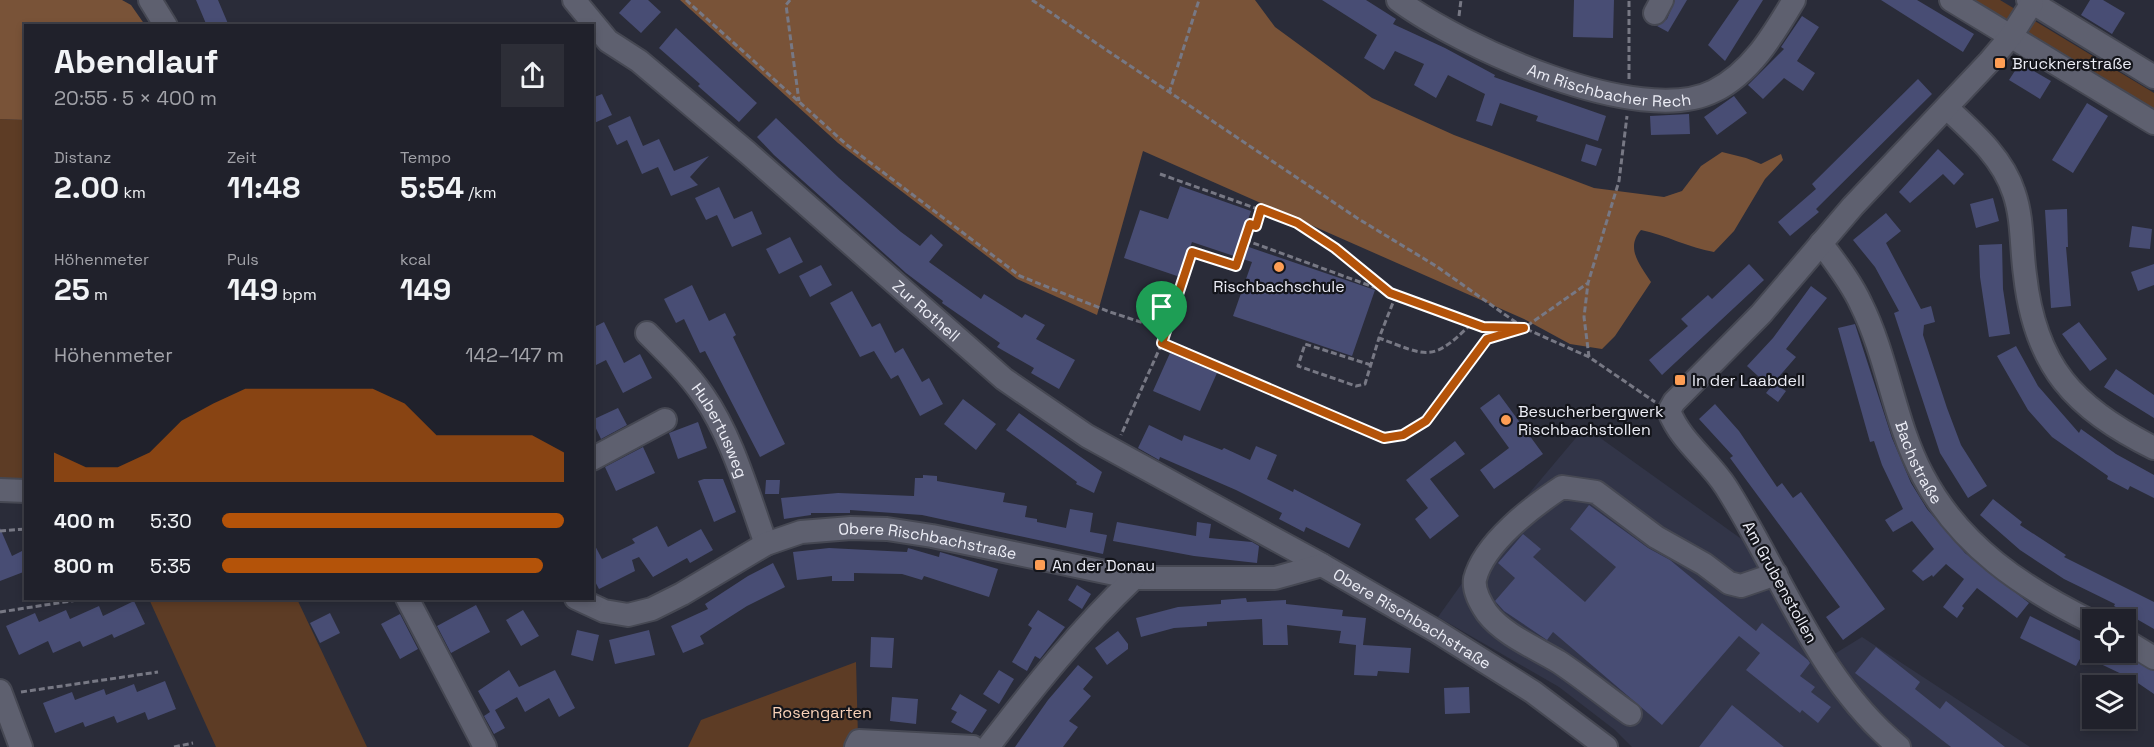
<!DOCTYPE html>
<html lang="de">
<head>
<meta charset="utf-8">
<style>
	:root { --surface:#20212b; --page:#2d2e37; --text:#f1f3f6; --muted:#a2a3a9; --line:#3d3e47; --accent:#b45309 }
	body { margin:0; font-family:"Space Grotesk",sans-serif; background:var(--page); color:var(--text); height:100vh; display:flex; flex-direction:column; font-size:22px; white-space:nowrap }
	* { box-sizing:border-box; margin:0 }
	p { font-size:20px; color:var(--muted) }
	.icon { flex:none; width:33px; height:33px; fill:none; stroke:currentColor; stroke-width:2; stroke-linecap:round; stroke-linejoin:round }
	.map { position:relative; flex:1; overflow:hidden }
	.details { position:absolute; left:24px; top:24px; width:570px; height:576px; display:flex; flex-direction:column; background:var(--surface); border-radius:0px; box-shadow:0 3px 9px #0003,0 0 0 2px var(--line) }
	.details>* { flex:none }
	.buttons { position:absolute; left:2082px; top:609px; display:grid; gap:12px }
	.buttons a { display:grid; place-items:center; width:54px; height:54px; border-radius:0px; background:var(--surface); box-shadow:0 3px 9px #0003,0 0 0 2px var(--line); font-size:30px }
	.pin { position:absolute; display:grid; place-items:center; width:51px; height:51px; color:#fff; margin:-62px -26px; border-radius:50% 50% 50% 0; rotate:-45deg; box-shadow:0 0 6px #0007 }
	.pin .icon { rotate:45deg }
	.round { display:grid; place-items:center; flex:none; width:63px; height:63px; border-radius:0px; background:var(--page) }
	.head { display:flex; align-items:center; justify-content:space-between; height:102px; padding:0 30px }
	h1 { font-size:33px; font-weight:600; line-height:45px }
	.stats { display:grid; grid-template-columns:repeat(3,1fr); gap:9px; height:102px; padding:6px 30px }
	.stats div { display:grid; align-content:center }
	.stats b { font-size:30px; font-weight:600 }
	.stats small { font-size:16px; font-weight:400 }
	.stats p { font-size:16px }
	.chart { height:168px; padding:12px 30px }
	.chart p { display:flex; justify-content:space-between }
	.chart svg { width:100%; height:108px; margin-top:6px; fill:var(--accent); opacity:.7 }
	ul { padding:0 30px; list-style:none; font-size:20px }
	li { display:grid; grid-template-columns:96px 72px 1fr; align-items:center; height:45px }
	li i { height:15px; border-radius:8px; background:var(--accent) }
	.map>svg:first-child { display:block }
</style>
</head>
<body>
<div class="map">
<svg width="2154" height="747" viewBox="0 0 2154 747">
	<rect width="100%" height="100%" fill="#2a2c39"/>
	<path fill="#323548" d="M1585,427L1768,558L1823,661L1862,637L2030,747H1632L1615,730L1559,687L1438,617L1510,516Z"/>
	<path fill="#5d3c25" d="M1966,0H2000L2154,93V113Z
		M0,119L25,120V484L0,483Z
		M149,599H297L367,747H216Z
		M856,662L858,738L853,747H688L701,720Z"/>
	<path fill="#795338" d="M0,0H122L131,5L145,25L26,26L25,120L0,119Z
		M680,0H1255L1275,27L1372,98L1454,135L1594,188L1664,197L1682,191L1701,166L1722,152L1746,158L1761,164L1781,154L1783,160L1765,179L1734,231L1714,252C1689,248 1666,235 1641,230C1625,248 1640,265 1651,282L1615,336L1602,349L1570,344L1524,319L1143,151L1097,315L1017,279L838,143Z"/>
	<path fill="#484d74" d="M196,0H218L229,26H207Z
		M631,0H648L661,12L641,33L619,13Z
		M1322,0H1366L1396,19L1393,24L1445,48L1495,75L1494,77L1606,116L1598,141L1536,121L1538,116L1500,103L1492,126L1476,121L1485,94L1448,75L1436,98L1414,85L1424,64L1395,51L1384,70L1364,58L1377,35Z
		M1574,0H1614L1613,38L1573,37Z
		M1675,0H1687L1668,32L1657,26L1667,19Z
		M1739,0H1763L1725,61L1708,45Z
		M1881,0H1917L1974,34L1963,52Z
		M2090,0H2103L2125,13L2112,34L2081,15Z
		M1802,16L1819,27L1797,61L1815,73L1803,91L1784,78L1763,99L1748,85L1784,49L1781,47Z
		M676,28L757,103L739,122L698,86L700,84L659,48Z
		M2020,63L2051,81L2040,99L2009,80Z
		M1918,79L1932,94L1816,209L1819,212L1790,236L1778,222L1816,189L1812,184Z
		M602,94L612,115L592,124V98Z
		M1734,96L1747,113L1717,135L1704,117Z
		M2087,103L2108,116L2073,173L2052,160Z
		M1689,114L1690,134L1651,135L1650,116Z
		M630,116L643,146L659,139L674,171L709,156L690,177L698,185L671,196L658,167L642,174L627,140L617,145L608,126Z
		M776,118L839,178L901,232L920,246L931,234L943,245L929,262L981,299L984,294L1022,318L1025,314L1045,325L1036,339L1075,360L1059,389L1031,373L1034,368L997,347L1000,343L942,303L943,301L906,273L774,155L757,137Z
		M1586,144L1602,149L1596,166L1581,161Z
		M1938,149L1964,174L1954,185L1943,174L1910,203L1899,192Z
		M1180,186L1251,211L1240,244L1375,290L1352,356L1233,316L1252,262L1192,242L1180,277L1124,258L1140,210L1168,219Z
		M719,187L734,219L752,211L762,234L732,247L717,215L706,220L695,198Z
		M1993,198L1999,221L1976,228L1970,204Z
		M2067,209L2068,247H2066L2071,306L2051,308L2045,210Z
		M1886,213L1901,231L1886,243L1921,309L1931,306L1935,322L1924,325L1923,335L1947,408L1961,445L1987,486L1968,498L1940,453L1894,313L1899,311L1875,267L1853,240Z
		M2132,226L2152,229L2150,249L2129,247Z
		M790,237L803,262L779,274L766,249Z
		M2002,244L2003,289L2010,334L1989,337L1980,277L1979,245Z
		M1749,264L1764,280L1662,375L1649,360L1688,326L1681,319L1708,295L1712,299Z
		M2154,264V285L2138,291L2131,272Z
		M821,265L832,285L810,297L799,276Z
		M692,285L709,321L725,313L736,335L733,337L785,444L760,457L705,351L700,353L684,319L676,323L664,299Z
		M1811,286L1827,298L1786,349L1796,357L1770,387L1747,366L1773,338Z
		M852,291L872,327L880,323L895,353L903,348L922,382L929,378L943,404L920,416L898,375L891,379L874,351L860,357L830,303Z
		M604,322L624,363L640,354L652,378L623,393L606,360L592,367V328Z
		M2079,322L2107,359L2090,371L2062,334Z
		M1855,324L1892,438L1911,483L1927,509L1965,553L2029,603L2017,618L1977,588L1962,606L1964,608L1957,618L1943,607L1964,579L1946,564L1933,577L1932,575L1923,581L1912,571L1934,549L1912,521L1893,532L1885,520L1903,509L1882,465L1874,441L1870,442L1838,328Z
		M2016,346L2038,386L2079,433L2081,429L2116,454L2154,475V498L2130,486L2128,490L2107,479L2108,476L2052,437L2028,410L1997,356Z
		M1170,353L1217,373L1200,411L1153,391Z
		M2116,369L2154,395V418L2104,387Z
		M1774,383L1786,391L1778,402L1766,393Z
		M1499,394L1543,454L1494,489L1480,470L1509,448L1480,408Z
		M963,399L996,424L976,450L944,424Z
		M1715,404L1739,431L1777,487L1782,483L1793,498L1801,492L1885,609L1843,640L1826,617L1840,607L1730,458L1733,456L1699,419Z
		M618,408L627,425L601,439L592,420Z
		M1019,413L1102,472L1094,493L1076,484L1077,482L1006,430Z
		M698,422L707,448L678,459L669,433Z
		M1149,425L1182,441L1184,435L1222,450L1224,448L1250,460L1256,446L1277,455L1267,479L1293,492L1294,489L1361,524L1349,548L1306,527L1304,532L1279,519L1282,513L1236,490L1160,457L1159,460L1138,448Z
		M1455,441L1465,454L1430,479L1459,516L1430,539L1415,519L1428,508L1406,480Z
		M643,447L655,473L616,491L605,467Z
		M923,475L937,476V481L1005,493L1003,502L1027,506L1025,517L1037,519V522L1066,528L1070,509L1093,513L1090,532L1107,535L1103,554L922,515L850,510V513H811V515L784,519L781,498L838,493L914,496L915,478H923Z
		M704,479H723L736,512L714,522L698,481Z
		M766,480H780L779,494H765Z
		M1993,499L2022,522L2020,525L2066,555L2064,557L2154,602V629L2114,606L2115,604L2064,579L2020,550L1980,515Z
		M1589,505L1648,548L1670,560L1756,631L1762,623L1808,660L1810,663L1800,676L1815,687L1811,692L1831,707L1818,723L1802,710L1800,713L1746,670L1760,653L1739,636L1662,725L1553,632L1547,640L1504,611L1495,601L1515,578L1498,563L1523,534L1541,549L1533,557L1585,602L1616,567L1570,529Z
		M1117,522L1196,536L1197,522L1211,524L1209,538L1252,542L1259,546L1257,563L1194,556L1113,541Z
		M657,526L668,547L701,529L713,550L690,563L687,558L653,577L639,557L632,560L635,571L599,589L592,576V540L602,559L635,543L632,539Z
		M0,528L12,556L26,549V571L0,581Z
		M829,548L907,552L908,548L939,557L940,552L998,569L989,597L924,576L922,580L902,574L854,573V581H832V576L797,580L793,552Z
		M773,563L785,587L747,606L700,636L704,644L683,653L671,626L708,609L705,604L748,576Z
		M1077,585L1091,594L1082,609L1068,600Z
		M1246,598L1247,602L1286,600V604L1343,610L1342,616L1366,618L1363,645L1411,648L1409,673L1378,671L1377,676L1354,675L1356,645L1339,643L1341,631L1287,625L1288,645H1263L1262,619L1207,622V626L1174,628L1141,637L1136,618L1178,607L1221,604V600Z
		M134,601L145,624L114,638L112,634L83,647L80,641L53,653L48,641L19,655L6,626L35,613L39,622L66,610L70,619L99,606L103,616Z
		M476,605L490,632L451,653L437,626Z
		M523,610L539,636L521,646L506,620Z
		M1038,610L1065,627L1040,659L1035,656L1027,671L1012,662L1032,628L1028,625Z
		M330,613L340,633L320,643L310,623Z
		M400,614L418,649L400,659L381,624Z
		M2030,616L2088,645L2084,652H2119L2154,671V694L2132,679L2082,655L2076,666L2020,638Z
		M577,630L599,635L593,661L571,655Z
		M649,630L655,655L615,664L609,640Z
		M1118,631L1128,644V649L1107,665L1095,648Z
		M871,637L894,638L892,668L870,667Z
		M1876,647L1920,682L1915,689L1940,709L1946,701L2005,747H1951L1855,673Z
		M1078,665L1093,677L1083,689L1091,696L1069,721L1078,727L1063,747H1015L1048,700Z
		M509,670L519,687L555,670L575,708L559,717L549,698L525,712L517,697L495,710L505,728L494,734L484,716L490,712L478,691Z
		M999,670L1014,679L999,704L983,694Z
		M165,681L176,709L148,720L145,712L117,723L114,716L85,727L83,722L55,733L43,703L72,692L75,700L104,689L106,695L134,684L137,692Z
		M1469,687L1470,713L1445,714L1444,688Z
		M960,694L987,710L972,733L951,722L957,712L951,709Z
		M892,697L918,699L916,724L890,721Z
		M1732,705L1784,747H1699Z"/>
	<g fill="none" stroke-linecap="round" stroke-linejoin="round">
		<g stroke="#464853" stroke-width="26">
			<g id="minor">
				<path d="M150,0L166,26"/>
				<path id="s1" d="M574,0L608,41L639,61L748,153L1004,379L1087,436L1322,565L1436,631L1533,692L1606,747"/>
				<path id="s2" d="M1398,0C1460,46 1639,129 1714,91C1751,73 1773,35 1794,0"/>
				<path d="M1951,0L2154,123"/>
				<path d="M2028,0L2154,77"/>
				<path d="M1655,13L1662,0"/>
				<path d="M1947,108C1973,132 2003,158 2014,193C2023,219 2021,247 2025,275C2035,366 2074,408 2154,448"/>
				<path id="s3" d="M1821,243C1835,262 1851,282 1861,304C1888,358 1894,422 1923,476C1960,546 2023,588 2092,622"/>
				<path id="s4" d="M647,333C667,353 687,372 703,395C733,438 748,495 766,544"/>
				<path d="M592,459L665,420"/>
				<path d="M0,490L26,491"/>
				<path d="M407,598L485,747"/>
				<path id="s5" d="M576,598L604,611L628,615L652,609L682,594L766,544L801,532L851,528L887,529L932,536L1134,578H1275L1322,565"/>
				<path d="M2126,641L2154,658"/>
				<path d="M0,691L21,747"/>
				<path d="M1630,714C1606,697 1583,678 1559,662C1536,648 1504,635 1487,613C1481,604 1473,591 1475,579C1484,543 1533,506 1562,487L1596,492L1656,537L1704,564L1729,583L1741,586L1776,574"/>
				<path d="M856,747L859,741L973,747"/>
				<path d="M988,747C1034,687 1080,629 1134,578"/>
				<path d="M1899,747C1817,679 1782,575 1726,487C1709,460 1681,442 1669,411L1674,402L1761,314L1853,206L1989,62L2011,36L2032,3"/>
			</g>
		</g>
		<path stroke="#777884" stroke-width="3" stroke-dasharray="6 3" stroke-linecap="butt" d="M686,0L847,145L1020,276L1110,312L1165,330L1162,343L1121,435
			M790,0L786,5L799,101
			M1032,0L1357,218L1436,266L1524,328
			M1459,16L1461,0
			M1629,79V0
			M1169,93L1199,0
			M1160,174L1297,223L1335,248L1387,290
			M1245,240L1483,327L1524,328L1589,357L1655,402
			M1396,295L1379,338C1427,356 1432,363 1471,324
			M1165,329L1192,252L1236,265L1250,224L1256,226L1261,209
			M1162,343L1384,438L1403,435L1426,421L1487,339L1524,328L1588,283
			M1589,357L1584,317L1588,283L1619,181L1627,116
			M1371,365L1305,344L1298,366L1356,386L1365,384L1379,338
			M0,531L26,529
			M0,612L90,598
			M21,692L158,672
			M174,747L193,743"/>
		<use href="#minor" stroke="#5e606f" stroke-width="22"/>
	</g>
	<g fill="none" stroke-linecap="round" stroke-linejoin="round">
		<g stroke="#fff" stroke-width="12">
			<path id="route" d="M1261,209L1297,223L1335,248L1390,293L1483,327L1524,328L1487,339L1426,421L1403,435L1384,438L1162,343L1192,252L1236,266L1250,224L1256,226Z"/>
		</g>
		<use href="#route" stroke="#b45309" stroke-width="8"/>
	</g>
	<g fill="#fd9d54" stroke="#14151b" stroke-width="2">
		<rect x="1994" y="57" width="12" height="12" rx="3"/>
		<circle cx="1279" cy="267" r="6"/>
		<rect x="1674" y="374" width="12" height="12" rx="3"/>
		<circle cx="1506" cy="420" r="6"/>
		<rect x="1034" y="559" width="12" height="12" rx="3"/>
	</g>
	<g text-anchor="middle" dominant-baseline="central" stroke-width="4.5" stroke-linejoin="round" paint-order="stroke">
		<g font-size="16" fill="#ecedf6" stroke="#14151b" text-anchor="start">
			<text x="2012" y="63">Brucknerstraße</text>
			<text x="1279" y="286" text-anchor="middle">Rischbachschule</text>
			<text x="1692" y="380">In der Laabdell</text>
			<text x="1518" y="411">Besucherbergwerk<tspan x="1518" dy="18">Rischbachstollen</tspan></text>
			<text x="1052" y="565">An der Donau</text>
		</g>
		<g font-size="16" fill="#ecedf6" stroke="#14151b">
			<text stroke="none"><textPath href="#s2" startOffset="231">Am Rischbacher Rech</textPath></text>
			<text stroke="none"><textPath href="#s1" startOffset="471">Zur Rothell</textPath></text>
			<text stroke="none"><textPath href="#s4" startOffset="123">Hubertusweg</textPath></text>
			<text stroke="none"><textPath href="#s3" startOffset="242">Bachstraße</textPath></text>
			<text stroke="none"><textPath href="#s5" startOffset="376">Obere Rischbachstraße</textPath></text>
			<text transform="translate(1780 582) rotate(61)">Am Grubenstollen</text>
			<text stroke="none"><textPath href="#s1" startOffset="1048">Obere Rischbachstraße</textPath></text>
		</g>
		<g font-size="16" fill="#fad2b8" stroke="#14151b">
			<text x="822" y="712">Rosengarten</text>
		</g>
	</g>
</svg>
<div class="buttons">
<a><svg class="icon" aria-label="locate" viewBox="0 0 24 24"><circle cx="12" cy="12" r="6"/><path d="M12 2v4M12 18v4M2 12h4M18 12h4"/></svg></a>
<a><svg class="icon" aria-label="layers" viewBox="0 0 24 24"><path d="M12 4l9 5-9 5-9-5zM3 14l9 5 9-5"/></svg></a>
</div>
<div class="pin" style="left:1162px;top:343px;background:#1e9e55"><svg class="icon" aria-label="arrive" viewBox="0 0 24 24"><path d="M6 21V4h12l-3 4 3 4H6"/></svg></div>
<section class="details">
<div class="head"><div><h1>Abendlauf</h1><p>20:55 · 5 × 400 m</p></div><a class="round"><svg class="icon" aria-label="share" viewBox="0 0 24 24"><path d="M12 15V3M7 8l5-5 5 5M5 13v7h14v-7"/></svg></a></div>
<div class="stats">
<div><p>Distanz</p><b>2.00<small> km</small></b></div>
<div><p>Zeit</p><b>11:48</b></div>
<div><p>Tempo</p><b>5:54<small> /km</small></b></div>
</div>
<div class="stats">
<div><p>Höhenmeter</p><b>25<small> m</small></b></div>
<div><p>Puls</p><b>149<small> bpm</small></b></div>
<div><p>kcal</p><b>149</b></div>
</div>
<div class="chart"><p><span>Höhenmeter</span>142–147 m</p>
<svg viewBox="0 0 160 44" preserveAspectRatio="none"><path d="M0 44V32L10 38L20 38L30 32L40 19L50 12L60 6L70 6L80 6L90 6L100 6L110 12L120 25L130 25L140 25L150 25L160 32V44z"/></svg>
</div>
<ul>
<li><b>400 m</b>5:30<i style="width:100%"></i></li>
<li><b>800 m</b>5:35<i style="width:94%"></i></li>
</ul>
</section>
</div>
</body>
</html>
